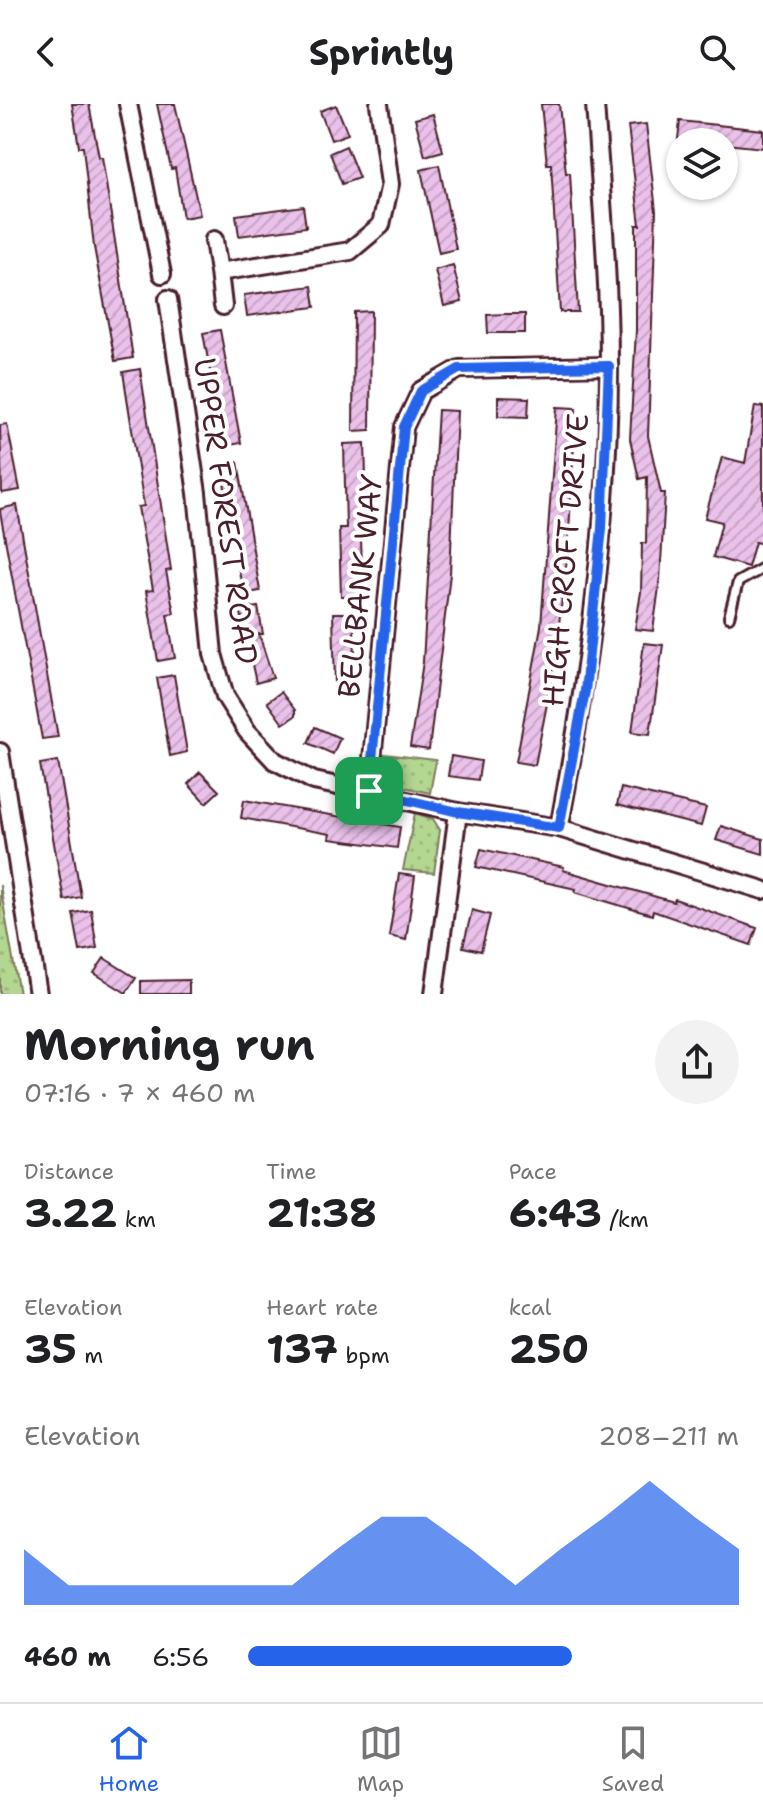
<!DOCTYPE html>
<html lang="en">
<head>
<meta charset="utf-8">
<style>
	:root { --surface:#fff; --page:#f2f2f2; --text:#202124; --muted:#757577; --line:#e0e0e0; --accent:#2563eb }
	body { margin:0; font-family:"Shantell Sans",sans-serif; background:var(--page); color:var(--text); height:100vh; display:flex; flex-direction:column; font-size:30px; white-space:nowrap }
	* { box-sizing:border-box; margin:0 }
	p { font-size:26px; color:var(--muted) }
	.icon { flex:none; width:44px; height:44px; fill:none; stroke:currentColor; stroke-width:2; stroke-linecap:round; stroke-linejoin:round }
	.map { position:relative; height:890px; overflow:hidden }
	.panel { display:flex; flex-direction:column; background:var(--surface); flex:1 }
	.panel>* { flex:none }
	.buttons { position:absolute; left:666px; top:24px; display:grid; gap:16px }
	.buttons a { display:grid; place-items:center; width:72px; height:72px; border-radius:50%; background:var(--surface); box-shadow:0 2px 6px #0004; font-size:40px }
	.pin { position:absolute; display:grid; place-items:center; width:68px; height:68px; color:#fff; margin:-34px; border-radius:16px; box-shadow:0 4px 12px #0006 }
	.round { display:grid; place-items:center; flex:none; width:84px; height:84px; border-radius:42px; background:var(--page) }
	.head { display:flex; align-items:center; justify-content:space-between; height:136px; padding:0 24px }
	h1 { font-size:44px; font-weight:700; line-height:60px }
	.stats { display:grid; grid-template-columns:repeat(3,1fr); gap:12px; height:136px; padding:8px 24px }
	.stats div { display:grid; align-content:center }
	.stats b { font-size:40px; font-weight:700 }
	.stats small { font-size:22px; font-weight:400 }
	.stats p { font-size:22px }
	.chart { height:224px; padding:16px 24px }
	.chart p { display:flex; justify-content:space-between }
	.chart svg { width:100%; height:144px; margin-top:8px; fill:var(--accent); opacity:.7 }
	ul { padding:0 24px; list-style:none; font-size:26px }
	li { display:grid; grid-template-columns:128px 96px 1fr; align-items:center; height:60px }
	li i { height:20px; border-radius:10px; background:var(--accent) }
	header { display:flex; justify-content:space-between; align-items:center; height:104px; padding:0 24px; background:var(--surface); font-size:36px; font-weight:700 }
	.dock { display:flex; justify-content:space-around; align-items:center; height:112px; border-top:2px solid var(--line); background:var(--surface); font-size:22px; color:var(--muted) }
	.dock a { display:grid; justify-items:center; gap:4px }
	.dock .active { color:var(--accent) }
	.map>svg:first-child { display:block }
</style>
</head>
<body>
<header><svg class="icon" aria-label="back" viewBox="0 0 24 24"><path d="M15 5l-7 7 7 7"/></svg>Sprintly<svg class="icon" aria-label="search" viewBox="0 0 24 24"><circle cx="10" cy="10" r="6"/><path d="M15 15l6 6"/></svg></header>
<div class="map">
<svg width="763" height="890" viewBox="0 0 763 890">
	<defs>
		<pattern id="green-dots" width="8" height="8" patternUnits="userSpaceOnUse" patternTransform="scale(2)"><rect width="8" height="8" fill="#b3d690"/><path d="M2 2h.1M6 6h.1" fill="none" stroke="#9bb77c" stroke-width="1.8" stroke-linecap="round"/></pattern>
		<pattern id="building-hatch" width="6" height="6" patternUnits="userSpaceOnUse" patternTransform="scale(2)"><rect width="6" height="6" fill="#e9c1e9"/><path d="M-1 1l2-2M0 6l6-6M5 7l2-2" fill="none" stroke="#c9a5c8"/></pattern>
	</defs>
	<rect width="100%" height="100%" fill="#fff"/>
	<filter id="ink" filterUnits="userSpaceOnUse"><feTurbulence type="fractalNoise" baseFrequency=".0125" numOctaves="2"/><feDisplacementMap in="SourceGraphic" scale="16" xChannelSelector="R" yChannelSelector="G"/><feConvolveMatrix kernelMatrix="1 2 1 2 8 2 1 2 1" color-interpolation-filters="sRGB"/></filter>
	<g filter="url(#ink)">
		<path fill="url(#green-dots)" stroke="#7e7a5e" stroke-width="2" d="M384,650L436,656L430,689L387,679L381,665Z
			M415,709L433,715L440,726L434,769L403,766Z
			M0,781L19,890H0Z"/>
		<path fill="url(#building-hatch)" stroke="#4a1f2b" stroke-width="2" d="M72,0H89L99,53H102L133,254L115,257L94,143L83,43H79Z
			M157,0H175L200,111L183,114L175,64L171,65Z
			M541,0H559L566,69H570L578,208H560L551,60H547Z
			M336,1L348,30L331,36L320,7Z
			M433,10L443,47L425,52L415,15Z
			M680,17L763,26V44L678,35Z
			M646,20L656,107L648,332L661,389H665L660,476L653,527L635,525L641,488L642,439H646L647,373L639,375L630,335L636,226V121H640L628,22Z
			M346,42L359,74L342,80L330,49Z
			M439,61L456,145L439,149L421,66Z
			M303,102L306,123L239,132L236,111Z
			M453,161L462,198L444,202L435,166Z
			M312,182L315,203L247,212L244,191Z
			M371,207L370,326L353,327L354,208Z
			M506,210H525V229H488L487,211Z
			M220,226L241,339L224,342L203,229Z
			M140,265L171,466L166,467L174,509L167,510L175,554L158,557L146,487L153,486L138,403L144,402L123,268Z
			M498,293L529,294L528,313L498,312Z
			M755,302L763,303V440L755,438L748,463L713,453L722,418L705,414L722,353L745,359Z
			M557,303L576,304L568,446L553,569L535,661L516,658L541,522Z
			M438,306L457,307L450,470L429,646L410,643L423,558Z
			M7,320L20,386L2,389L0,321Z
			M365,339L367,407H360L363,492H341L339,424H346L344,340Z
			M238,358L260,487L243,490L221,361Z
			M17,401L58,633L42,635L0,408V405Z
			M248,493L251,504L258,503L263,530H259L273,574L256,579L238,495Z
			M333,509H354V526L356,577L335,581Z
			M644,539L663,541L650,630L632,628Z
			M174,571L187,648L170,652L157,574Z
			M281,588L295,606V612L283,620L267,598Z
			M315,623L340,634L333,650L308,639Z
			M451,652L481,657L478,676L448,672Z
			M58,657L81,793L64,796L40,660Z
			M200,668L219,687L206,699L188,680Z
			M621,684L706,704L701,722L617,701Z
			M244,696L400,723L397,744L329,735L330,730L241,714Z
			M721,722L763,735V750L716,736Z
			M481,745L564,763L563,766L674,798L675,795L757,824L751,841L653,807L652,811L575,788L576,785L476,763Z
			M399,770L415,772L406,836L389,832Z
			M91,806L97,844L80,847L73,809Z
			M472,806L490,811L481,847L463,843Z
			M104,854L136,874L126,889L94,869Z
			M189,876V890H141V877Z"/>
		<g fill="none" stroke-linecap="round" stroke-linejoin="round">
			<g stroke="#4a1f2b" stroke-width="14">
				<path id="service" d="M729,513L738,478L763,464"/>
			</g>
			<g stroke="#4a1f2b" stroke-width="22">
				<path id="minor" d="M128,0L162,170
					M214,136L219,168
					M168,195L197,389L213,550L225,592L247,627L275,657L314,677L458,708L559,724L763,786
					M223,202L219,168L350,147L381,121L390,80L379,0
					M0,648L38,890
					M369,687L404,323L421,287L459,265L609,262
					M559,724C588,571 609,417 609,261C609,174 601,87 595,0
					M434,890L458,708"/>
			</g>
			<use href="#service" stroke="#fff" stroke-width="8"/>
			<use href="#minor" stroke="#fff" stroke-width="16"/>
		</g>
	</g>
	<g fill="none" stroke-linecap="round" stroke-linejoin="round" filter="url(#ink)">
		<g stroke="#fff" stroke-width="16">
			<path id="route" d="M609,262L602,424L585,587L559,724L458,708L369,687L404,323L421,287L459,265Z"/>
		</g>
		<use href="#route" stroke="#2563eb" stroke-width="10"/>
	</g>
	<g text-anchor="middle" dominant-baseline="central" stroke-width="8" stroke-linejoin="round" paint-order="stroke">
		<g font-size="30" fill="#4a1f2b" stroke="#fff">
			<text transform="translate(226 407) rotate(82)">UPPER FOREST ROAD</text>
			<text transform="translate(565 456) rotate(-85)">HIGH CROFT DRIVE</text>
			<text transform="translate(360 482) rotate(-84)">BELLBANK WAY</text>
		</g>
	</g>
</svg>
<div class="buttons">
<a><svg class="icon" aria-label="layers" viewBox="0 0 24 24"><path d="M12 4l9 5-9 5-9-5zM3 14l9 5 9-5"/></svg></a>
</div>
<div class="pin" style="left:369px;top:687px;background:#1e9e55"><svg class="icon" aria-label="arrive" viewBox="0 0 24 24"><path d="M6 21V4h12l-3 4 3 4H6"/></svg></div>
</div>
<section class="panel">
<div class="head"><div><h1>Morning run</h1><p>07:16 · 7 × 460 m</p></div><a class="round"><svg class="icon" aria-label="share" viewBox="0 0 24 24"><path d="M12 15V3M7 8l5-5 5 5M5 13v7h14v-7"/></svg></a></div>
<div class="stats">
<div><p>Distance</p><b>3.22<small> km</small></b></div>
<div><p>Time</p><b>21:38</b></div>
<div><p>Pace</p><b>6:43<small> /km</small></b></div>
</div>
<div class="stats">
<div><p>Elevation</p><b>35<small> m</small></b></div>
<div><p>Heart rate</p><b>137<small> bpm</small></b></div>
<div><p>kcal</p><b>250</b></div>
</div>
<div class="chart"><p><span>Elevation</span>208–211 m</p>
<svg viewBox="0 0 160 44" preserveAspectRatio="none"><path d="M0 44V27L10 38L20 38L30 38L40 38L50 38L60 38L70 27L80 17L90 17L100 27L110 38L120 27L130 17L140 6L150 17L160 27V44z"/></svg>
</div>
<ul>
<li><b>460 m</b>6:56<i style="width:66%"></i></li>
</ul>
</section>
<nav class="dock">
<a class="active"><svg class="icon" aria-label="home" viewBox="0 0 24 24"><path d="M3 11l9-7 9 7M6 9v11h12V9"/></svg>Home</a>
<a><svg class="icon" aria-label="map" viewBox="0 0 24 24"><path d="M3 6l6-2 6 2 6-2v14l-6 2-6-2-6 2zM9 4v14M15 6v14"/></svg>Map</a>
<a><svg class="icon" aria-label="saved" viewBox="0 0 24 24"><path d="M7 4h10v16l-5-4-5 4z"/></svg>Saved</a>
</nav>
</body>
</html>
